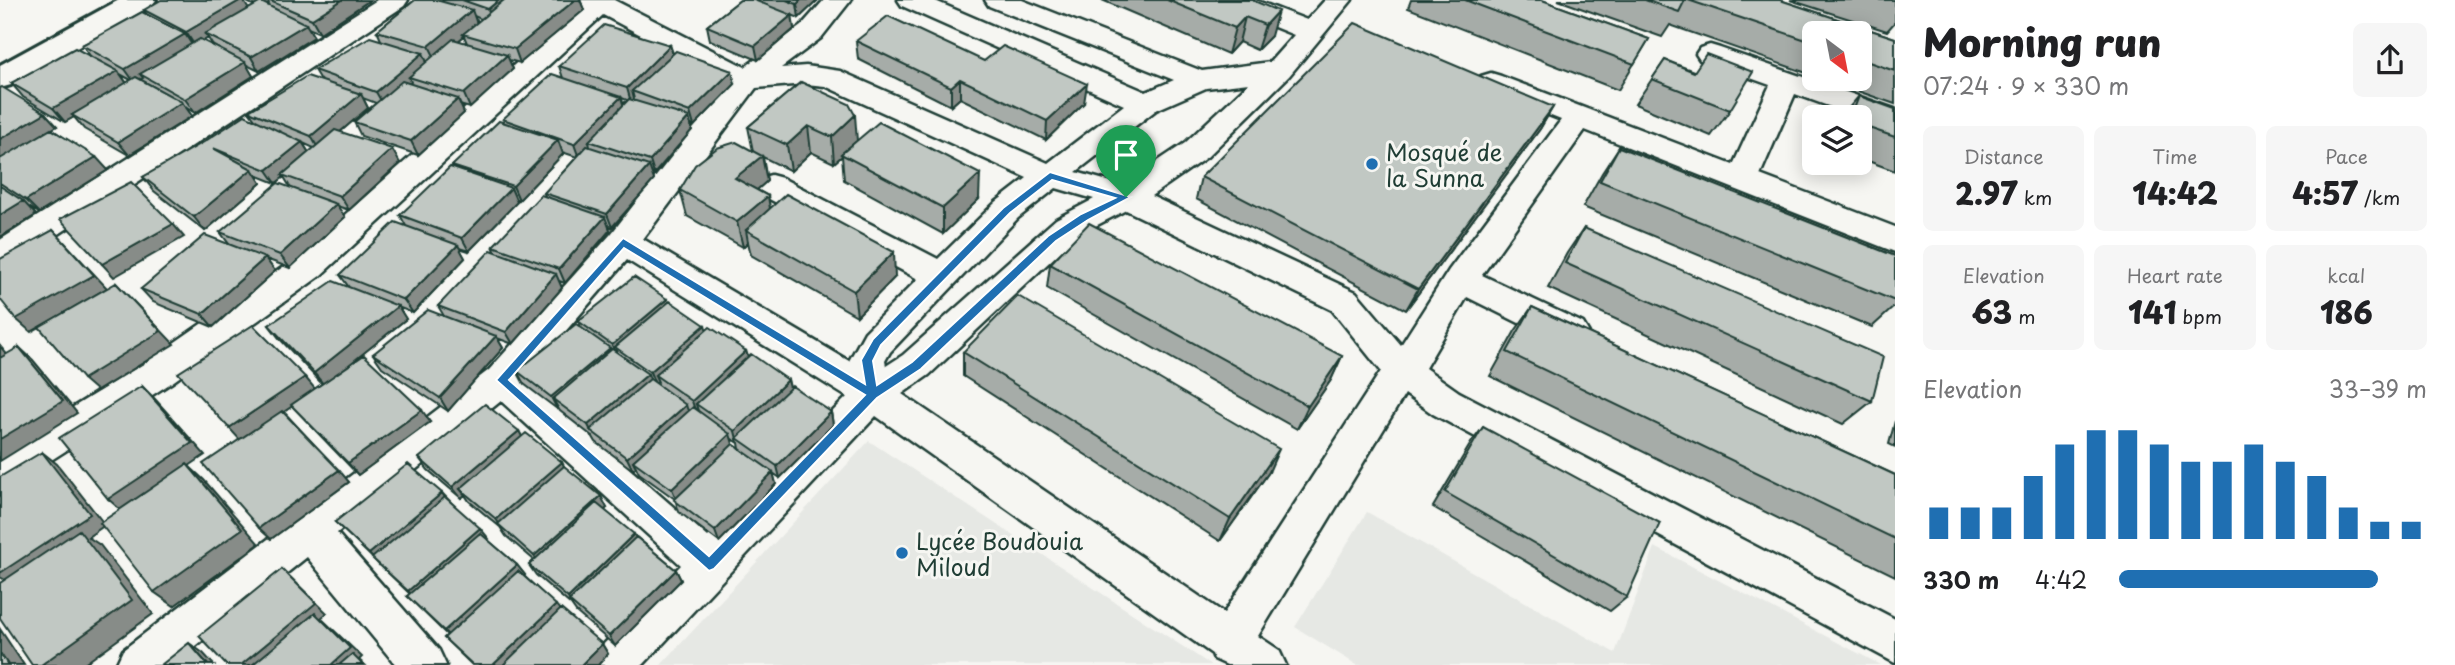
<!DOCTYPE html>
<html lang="en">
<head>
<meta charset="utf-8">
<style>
	:root { --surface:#fff; --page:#f6f6f6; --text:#202124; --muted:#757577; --accent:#1f6fb2 }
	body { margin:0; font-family:"Playpen Sans",sans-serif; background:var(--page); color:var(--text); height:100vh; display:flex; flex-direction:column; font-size:26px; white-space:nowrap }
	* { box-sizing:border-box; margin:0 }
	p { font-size:23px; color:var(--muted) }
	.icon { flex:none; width:38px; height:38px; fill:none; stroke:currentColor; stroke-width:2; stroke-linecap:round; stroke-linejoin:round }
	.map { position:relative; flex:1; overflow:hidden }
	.panel { display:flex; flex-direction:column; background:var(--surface); width:560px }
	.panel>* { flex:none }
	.needle { width:46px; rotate:148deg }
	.fabs { position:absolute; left:1802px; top:21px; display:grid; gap:14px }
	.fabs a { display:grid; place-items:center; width:70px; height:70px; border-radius:10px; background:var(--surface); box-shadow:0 4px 18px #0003; font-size:35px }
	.pin { position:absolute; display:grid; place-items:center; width:60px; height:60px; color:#fff; margin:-72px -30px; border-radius:50% 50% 50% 0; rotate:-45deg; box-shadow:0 0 7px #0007 }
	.pin .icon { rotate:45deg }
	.round { display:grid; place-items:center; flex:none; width:74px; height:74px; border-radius:10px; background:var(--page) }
	.summary { display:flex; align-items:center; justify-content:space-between; height:119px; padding:0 28px }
	h1 { font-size:38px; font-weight:800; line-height:52px }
	.figures { display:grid; grid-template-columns:repeat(3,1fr); gap:10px; height:119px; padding:7px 28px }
	.figures div { display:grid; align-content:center; border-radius:10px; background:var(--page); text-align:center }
	.figures b { font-size:30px; font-weight:800 }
	.figures small { font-size:19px; font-weight:400 }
	.figures p { font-size:19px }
	.chart { height:196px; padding:14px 28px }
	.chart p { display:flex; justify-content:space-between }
	.chart svg { width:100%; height:126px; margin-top:7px; stroke:var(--accent); stroke-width:6 }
	ul { padding:0 28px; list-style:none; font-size:23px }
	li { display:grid; grid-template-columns:112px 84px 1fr; align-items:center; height:52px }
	li i { height:18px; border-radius:9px; background:var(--accent) }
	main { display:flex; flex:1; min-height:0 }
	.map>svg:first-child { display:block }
</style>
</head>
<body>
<main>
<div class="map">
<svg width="1895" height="665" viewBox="0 0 1895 665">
	<rect width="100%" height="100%" fill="#f6f6f2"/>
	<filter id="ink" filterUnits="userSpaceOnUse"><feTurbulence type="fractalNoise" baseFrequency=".0143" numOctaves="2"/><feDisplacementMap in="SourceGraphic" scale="14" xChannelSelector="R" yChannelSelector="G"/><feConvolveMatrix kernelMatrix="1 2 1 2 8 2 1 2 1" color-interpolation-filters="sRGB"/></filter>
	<g filter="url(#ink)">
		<path fill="#e6e8e4" d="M869,441L1211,665H661Z
			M1367,512L1615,653L1655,547L1881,665H1357L1295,627Z"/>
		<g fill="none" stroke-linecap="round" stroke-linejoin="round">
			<g stroke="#1f3d34" stroke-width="5">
				<path id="street" d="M377,0H408L404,6L12,265L0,268V240Z
					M581,0H614L745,67L801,26L824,0H851L821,38L781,68L806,66L840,71L1048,163L1124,105L902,6L898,0H933L1146,92L1174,80L989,6L985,0H1022L1202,71L1270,62L1294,35L1222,6L1218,0H1255L1307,20L1325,0H1352L1289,76L1207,157L1151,196L1356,292L1401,345L1449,270L1561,120L1481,88L1477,82L1481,76L1491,73L1501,76L1733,165L1770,85L1700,60L1696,54L1700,48L1710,45L1720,48L1895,109V130L1795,94L1760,175L1895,227V252L1585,130L1482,275L1583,323L1589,333L1583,343L1571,347L1559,343L1467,297L1425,368L1459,392L1895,619V663L1433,414L1405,394L1258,636L1279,650L1286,665H1227L1214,659L1212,654L876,416L643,665H591L598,650L681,565L501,401L337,533L439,650L446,665H396L307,557L172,665H116L123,650L489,370L611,234L730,82L603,15L320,276L171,383L14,484L0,489V452L145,363L296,258L583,4ZM1249,83L1185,143L1122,185L1076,172L1156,110L1206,88ZM806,84L825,86L1027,178L996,202L938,259L782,178L771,175L760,178L755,186L760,194L918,279L865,332L849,361L643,239L756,88ZM1056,188L1094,199L1056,219L903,355L886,366L885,361L890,352L1018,218ZM1126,210L1332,310L1381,371L1224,613L902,394L929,375L1078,235ZM627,260L847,397L708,537L525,378Z"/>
			</g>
			<g stroke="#1f3d34" stroke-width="6">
				<path id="secondary" d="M119,0H156L151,6L11,85L0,88V65Z"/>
			</g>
			<use href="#street" fill="#f6f6f2" fill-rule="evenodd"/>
			<use href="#secondary" fill="#f6f6f2" fill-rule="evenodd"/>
		</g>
		<path fill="#a6aca8" stroke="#1f3d34" stroke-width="2" fill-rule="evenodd" d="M243,0H370L320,33L308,28L314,37L259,71L245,64L253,76L195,113L185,107L192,116L129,155L84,129L74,117L65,122L23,97L11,83L91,57L82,45L147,15L144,10L248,9L255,6ZM208,38L213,46L203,41ZM120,74L131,80L127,83Z
			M415,0H580L584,10L520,63L509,60L513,69L470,108L460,105L464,113L418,155L361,136L354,122L376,103L363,98L368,108L340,132L400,163L349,210L337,206L345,217L290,268L266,259L275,271L213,327L153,302L141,289L229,244L220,232L290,187L284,177L276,183L256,175L261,183L205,231L154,191L143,177L255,119L249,111L320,80L314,70L381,40L377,31ZM474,16L481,19L477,22ZM464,36L467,43L458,41ZM303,143L314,148L309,153Z
			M740,0H818L799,18L792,15L794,29L758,60L710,40L707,26Z
			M1102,0H1252L1271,36L1257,50L1239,42L1228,54Z
			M1411,0H1542L1649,39L1618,90L1408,8Z
			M1558,0H1780L1895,38V104L1823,79H1860V33H1815V76L1670,25L1662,37Z
			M1790,0H1895V22L1887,31Z
			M856,41L984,61L1084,103L1046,140L960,98L951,106L858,59Z
			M670,45L673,53L735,84L694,126L691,125L692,130L654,174H652L654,180L612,227L609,226L610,230L565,283L559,281L562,288L513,344L497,338L503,348L448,411L382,367L373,354L444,316L438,306L496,253L493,246L545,197L544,193L577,157L562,152L563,154L519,200L516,199L517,202L469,251L459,248L465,258L413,313L398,307L406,319L343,369L430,422L358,475L292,406L284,412L349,482L271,539L259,528L240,439L322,384L279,338L269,325L348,286L340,275L406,226L400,215L454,168L452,166L504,123L503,119L563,78L559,66ZM622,98L627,100L623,104Z
			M1665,60L1694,71L1730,110L1711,136L1635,104Z
			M801,82L857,141L979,199L943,234L844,180L842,156L834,163L811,152L791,171L763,157L767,181L757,190L768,196L770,209L895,277L857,316L751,255L748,242L743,247L687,216L680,190L753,151L748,127Z
			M0,88L45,113L57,126L52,129L108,170L39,213L29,207L36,215L0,237Z
			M1859,96L1895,109V171L1860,158V117H1841Z
			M1553,107L1540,129L1406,310L1196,199L1201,177Z
			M1619,147L1895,256V306L1872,327L1583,207L1602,173Z
			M1584,228L1872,401L1843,424L1548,288L1567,253Z
			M1050,264L1342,356L1331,380L1297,429L1047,288Z
			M669,303L707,330L746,351L748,357L788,380L790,388L831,412L833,425L780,478L773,473L776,484L719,542L679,512L675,499L639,473L636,467L633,470L596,442L593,437L560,411L558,408L557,409L524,384L517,371L581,327L578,321ZM732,439L739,443L740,449L733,444Z
			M1532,307L1895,475V576L1490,376L1515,331Z
			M963,352L1269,472L1220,541L963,376Z
			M1895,421V447L1889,444Z
			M1483,427L1627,597L1610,611L1433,507L1471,443Z
			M519,431L522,437L565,467L607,508L604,510L676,570L681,580L615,646L576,612L571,605L536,575L529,565L534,560L506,536L500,527L469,501L465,495L461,498L428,470L419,458Z
			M442,493L488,540L517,565L525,575L524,576L560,610L602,644L608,654L598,665H472L444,638L447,635L407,596L410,594L335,522Z"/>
		<path fill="#878c88" stroke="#1f3d34" stroke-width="2" d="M241,0H243L251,13L205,34L208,38L195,46L186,32Z
			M256,0H267L269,4L261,9Z
			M342,0H370L320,33L312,19Z
			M499,0H520L493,23L488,9Z
			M575,0H580L584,10L520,63L515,49Z
			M801,0H818L799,18L797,4Z
			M472,10L477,24L463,34L464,36L436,60L429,46Z
			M1278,11L1271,36L1257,50L1265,25Z
			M792,15L794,29L758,60L755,46Z
			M1245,17L1239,42L1228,54L1235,28Z
			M306,24L314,37L259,71L251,57Z
			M185,34L194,48L140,74L143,78L135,83L125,69Z
			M670,45L674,59L632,91L634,99L631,102L627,88Z
			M423,53L429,67L409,77L411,82L384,106L376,92Z
			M507,55L513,69L470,108L464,94Z
			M245,62L253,76L195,113L185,99Z
			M118,71L128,85L72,115L74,117L65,122L53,108Z
			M732,71L735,84L694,126L690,112Z
			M960,79V98L951,106V87Z
			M1087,84L1084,103L1046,140L1047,121Z
			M361,94L368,108L319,150L311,136Z
			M621,97L625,111L589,141L590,147L579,158L574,144Z
			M458,99L464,113L418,155L411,141Z
			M182,102L192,116L129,155L118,142Z
			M1553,107L1540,129L1406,310L1418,289Z
			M45,113L57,126L0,160V139Z
			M855,115L857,141L841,154L842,156L834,163L832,137Z
			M689,117L692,130L654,174L650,161Z
			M808,126L811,152L791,171L787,145Z
			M558,140L563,154L519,200L513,186Z
			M302,142L311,156L282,175L284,177L276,183L267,170Z
			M392,149L400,163L349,210L340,196Z
			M762,156L767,181L741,204L735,178Z
			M96,157L108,170L39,213L26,200Z
			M649,166L654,180L612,227L607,214Z
			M252,169L261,183L205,231L194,217Z
			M980,174L979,199L943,234V208Z
			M511,188L517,202L469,251L462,238Z
			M768,196L772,221L746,230L748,242L743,247L737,222Z
			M23,201L36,215L0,237V215Z
			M336,204L345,217L290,268L280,255Z
			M605,217L610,230L565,283L559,269Z
			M173,224L184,237L114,277L102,264Z
			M53,230L107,288L31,332L16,319Z
			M458,245L465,258L413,313L404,300Z
			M894,252L895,277L857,316L854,291Z
			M265,258L275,271L213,327L202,314Z
			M556,274L562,288L513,344L506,332Z
			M116,283L174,344L97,391L83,379Z
			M667,299L672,312L615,347L619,356L617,358L612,345Z
			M398,306L406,319L324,385L314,373Z
			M705,325L709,337L655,375L658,382L655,384L650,372Z
			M496,336L503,348L448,411L440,398Z
			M0,346L9,357L0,362Z
			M19,347L33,360L77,413L0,461V439Z
			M610,348L615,361L553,399L558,408L557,409L551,397Z
			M746,351L750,364L696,404L698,411L696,413L692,401Z
			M1342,356L1331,380L1297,429L1308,406Z
			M648,374L653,387L591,431L588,425Z
			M305,377L316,390L241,441L229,428Z
			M788,380L791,392L737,438L738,443L735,431Z
			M142,386L155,399L205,455L189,466L204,480L259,544L174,606L154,592L122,511L108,499Z
			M686,405L690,417L633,461L636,467L633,470L627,458Z
			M422,410L430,422L358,475L348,463Z
			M831,412L833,425L780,478L777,466Z
			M519,431L526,444L460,489L465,495L461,498L452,487Z
			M730,434L734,447L677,501L672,489Z
			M1279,449L1269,472L1220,541L1230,519Z
			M42,452L57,464L105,525L88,537L100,545L153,614L83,665H41L15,586L0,577V573Z
			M562,462L568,474L502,528L496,519Z
			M339,470L349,482L271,539L259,528Z
			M773,472L776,484L719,542L715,531Z
			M442,493L450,505L379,565L369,554Z
			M601,496L607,508L542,567L534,556Z
			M480,528L489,539L418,602L408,591Z
			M634,534L640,545L572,605L568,598Z
			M517,565L525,575L454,641L444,631Z
			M282,569L327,613L321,618L362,657L359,660L365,665H241Z
			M676,570L681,580L615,646L609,636Z
			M556,605L564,615L512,665H493Z
			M0,629L24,665H8L0,653Z
			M189,643L203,653L214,665H208Z
			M602,644L608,654L598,665H581Z"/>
		<path fill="#c1c8c3" stroke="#1f3d34" stroke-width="2" d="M161,0H241L186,32L144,10Z
			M268,0H342L312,19Z
			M415,0H436L472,10L429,46L377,31Z
			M462,0H499L488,9Z
			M504,0H575L515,49L463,34Z
			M740,0H754L792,15L755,46L707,26Z
			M786,0H801L797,4Z
			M1167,0H1252L1278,11L1265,25L1245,17L1235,28Z
			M1465,0H1542L1649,39L1634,64Z
			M1645,0H1685L1679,12Z
			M1688,0H1780L1895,38V71L1860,59V33H1815V43Z
			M261,2L306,24L251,57L205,34Z
			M142,12L185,34L125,69L82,45Z
			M888,16L984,61L1003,46L1087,84L1047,121L960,79L951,87L856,41Z
			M1355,23L1553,107L1418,289L1201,177Z
			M604,25L670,45L627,88L559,66Z
			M370,37L423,53L376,92L314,70Z
			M200,39L245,62L185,99L140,74Z
			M453,39L507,55L464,94L409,77Z
			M75,48L118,71L53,108L11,83Z
			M676,51L732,71L690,112L632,91Z
			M1706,54L1753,72L1730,110L1652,79L1665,60L1694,72Z
			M552,74L621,97L574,144L503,119Z
			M307,76L361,94L311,136L249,111Z
			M136,77L182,102L118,142L72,115Z
			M402,81L458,99L411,141L354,122Z
			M801,82L849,104L855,115L832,137L808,126L787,145L748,127Z
			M2,87L45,113L0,139V88Z
			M1859,96L1895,109V137L1860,125V117H1851Z
			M629,99L689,117L650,161L589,141Z
			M245,115L302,142L267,170L213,148L252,169L194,217L143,177L204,142Z
			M499,121L558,140L513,186L452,166Z
			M879,122L980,174L943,208L841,154Z
			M51,129L96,157L26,200L0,183V159Z
			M335,130L392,149L340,196L282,175Z
			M736,142L762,156L735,178L768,196L737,222L680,190L695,165L717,148Z
			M587,146L649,166L607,214L544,193Z
			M1619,147L1895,256V301L1600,181Z
			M450,167L511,188L462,238L400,215Z
			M131,182L173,224L102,264L60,219Z
			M278,183L336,204L280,255L220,232Z
			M0,186L23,201L0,215Z
			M786,194L894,252L854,291L746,230Z
			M541,195L605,217L559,269L493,246Z
			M395,222L458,245L404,300L340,275Z
			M1089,223L1342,356L1308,406L1050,264Z
			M1584,228L1883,357L1872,401L1565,263Z
			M53,230L94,275L16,319L0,299V259Z
			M205,235L265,258L202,314L141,289Z
			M491,250L556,274L506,332L438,306Z
			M634,277L667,299L612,345L578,321Z
			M333,281L398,306L314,373L269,325Z
			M116,283L161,331L83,379L39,327Z
			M1018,296L1279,449L1230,519L963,352Z
			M670,301L705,325L650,372L615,347Z
			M1532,307L1895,475V539L1507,352Z
			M428,310L496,336L440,398L373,354Z
			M576,324L610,348L551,397L517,371Z
			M253,325L305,377L229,428L178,373Z
			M710,327L746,351L692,401L655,375Z
			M19,347L63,401L0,439V358Z
			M612,349L648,374L588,425L553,399Z
			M751,354L788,380L735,431L696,404Z
			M364,355L422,410L348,463L291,405Z
			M650,379L686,405L627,458L590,430Z
			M142,386L192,443L108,499L59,438Z
			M792,386L831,412L777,466L737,438Z
			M485,404L519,431L452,487L419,458Z
			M693,407L730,434L672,489L633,461Z
			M282,411L339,470L259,528L203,464Z
			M1483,427L1660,523L1627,597L1445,492Z
			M526,433L562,462L496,519L460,489Z
			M733,444L773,472L715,531L674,500Z
			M42,452L90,514L0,573V477Z
			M187,464L242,529L154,592L100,523Z
			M408,464L442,493L369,554L335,522Z
			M564,466L601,496L534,556L498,524Z
			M445,497L480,528L408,591L372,558Z
			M596,503L634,534L568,598L529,565Z
			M79,530L132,600L41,665H32L0,618V583Z
			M480,533L517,565L444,631L407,596Z
			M636,537L676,570L609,636L569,601Z
			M282,569L316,603L241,665H226L199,636Z
			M518,571L556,605L493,665H473L444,638Z
			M561,609L602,644L581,665H503Z
			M315,613L350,648L331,665H252Z
			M189,643L208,665H161Z
			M0,653L8,665H0Z
			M352,654L363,665H339Z"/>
	</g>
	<path fill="#1f6fb2" stroke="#fff" stroke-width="2" fill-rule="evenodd" d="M1050,172L1131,197L1088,220L1056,241L921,369L877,398L714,569L709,571L496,380L623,238L865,384L861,360L873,339L1003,208ZM1052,180L1115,198L1081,214L1048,236L912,362L877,385L873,361L881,345L1010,213ZM624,248L865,395L709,556L509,380Z"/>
	<g fill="#1f6fb2" stroke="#f6f6f2" stroke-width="2.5">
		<circle cx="1372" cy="164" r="7"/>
		<circle cx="902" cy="553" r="7"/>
	</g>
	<g text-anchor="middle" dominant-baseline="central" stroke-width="6" stroke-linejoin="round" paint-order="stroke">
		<g font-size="23" fill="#1f3d34" stroke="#f6f6f2" text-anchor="start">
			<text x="1386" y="151">Mosqué de<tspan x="1386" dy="26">la Sunna</tspan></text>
			<text x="916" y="540">Lycée Boudouia<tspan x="916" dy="26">Miloud</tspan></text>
		</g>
	</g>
</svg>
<div class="fabs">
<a><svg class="needle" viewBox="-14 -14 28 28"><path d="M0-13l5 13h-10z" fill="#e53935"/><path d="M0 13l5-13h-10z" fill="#757577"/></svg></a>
<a><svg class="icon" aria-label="layers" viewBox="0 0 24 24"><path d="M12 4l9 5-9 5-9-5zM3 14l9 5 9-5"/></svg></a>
</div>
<div class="pin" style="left:1126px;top:197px;background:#1e9e55"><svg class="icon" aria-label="arrive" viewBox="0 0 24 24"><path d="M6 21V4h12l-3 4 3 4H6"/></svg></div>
</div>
<section class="panel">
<div class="summary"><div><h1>Morning run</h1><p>07:24 · 9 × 330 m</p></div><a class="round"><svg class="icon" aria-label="share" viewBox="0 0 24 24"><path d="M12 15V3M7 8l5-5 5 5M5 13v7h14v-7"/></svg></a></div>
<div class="figures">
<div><p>Distance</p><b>2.97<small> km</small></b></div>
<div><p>Time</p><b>14:42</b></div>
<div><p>Pace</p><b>4:57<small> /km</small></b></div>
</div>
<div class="figures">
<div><p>Elevation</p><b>63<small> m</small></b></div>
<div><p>Heart rate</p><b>141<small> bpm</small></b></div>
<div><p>kcal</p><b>186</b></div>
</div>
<div class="chart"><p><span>Elevation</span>33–39 m</p>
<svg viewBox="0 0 160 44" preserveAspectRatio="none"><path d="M5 44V33M15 44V33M25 44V33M35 44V22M45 44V11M55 44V6M65 44V6M75 44V11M85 44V17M95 44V17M105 44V11M115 44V17M125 44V22M135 44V33M145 44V38M155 44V38"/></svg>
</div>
<ul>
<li><b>330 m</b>4:42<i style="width:84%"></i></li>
</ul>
</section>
</main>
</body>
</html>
